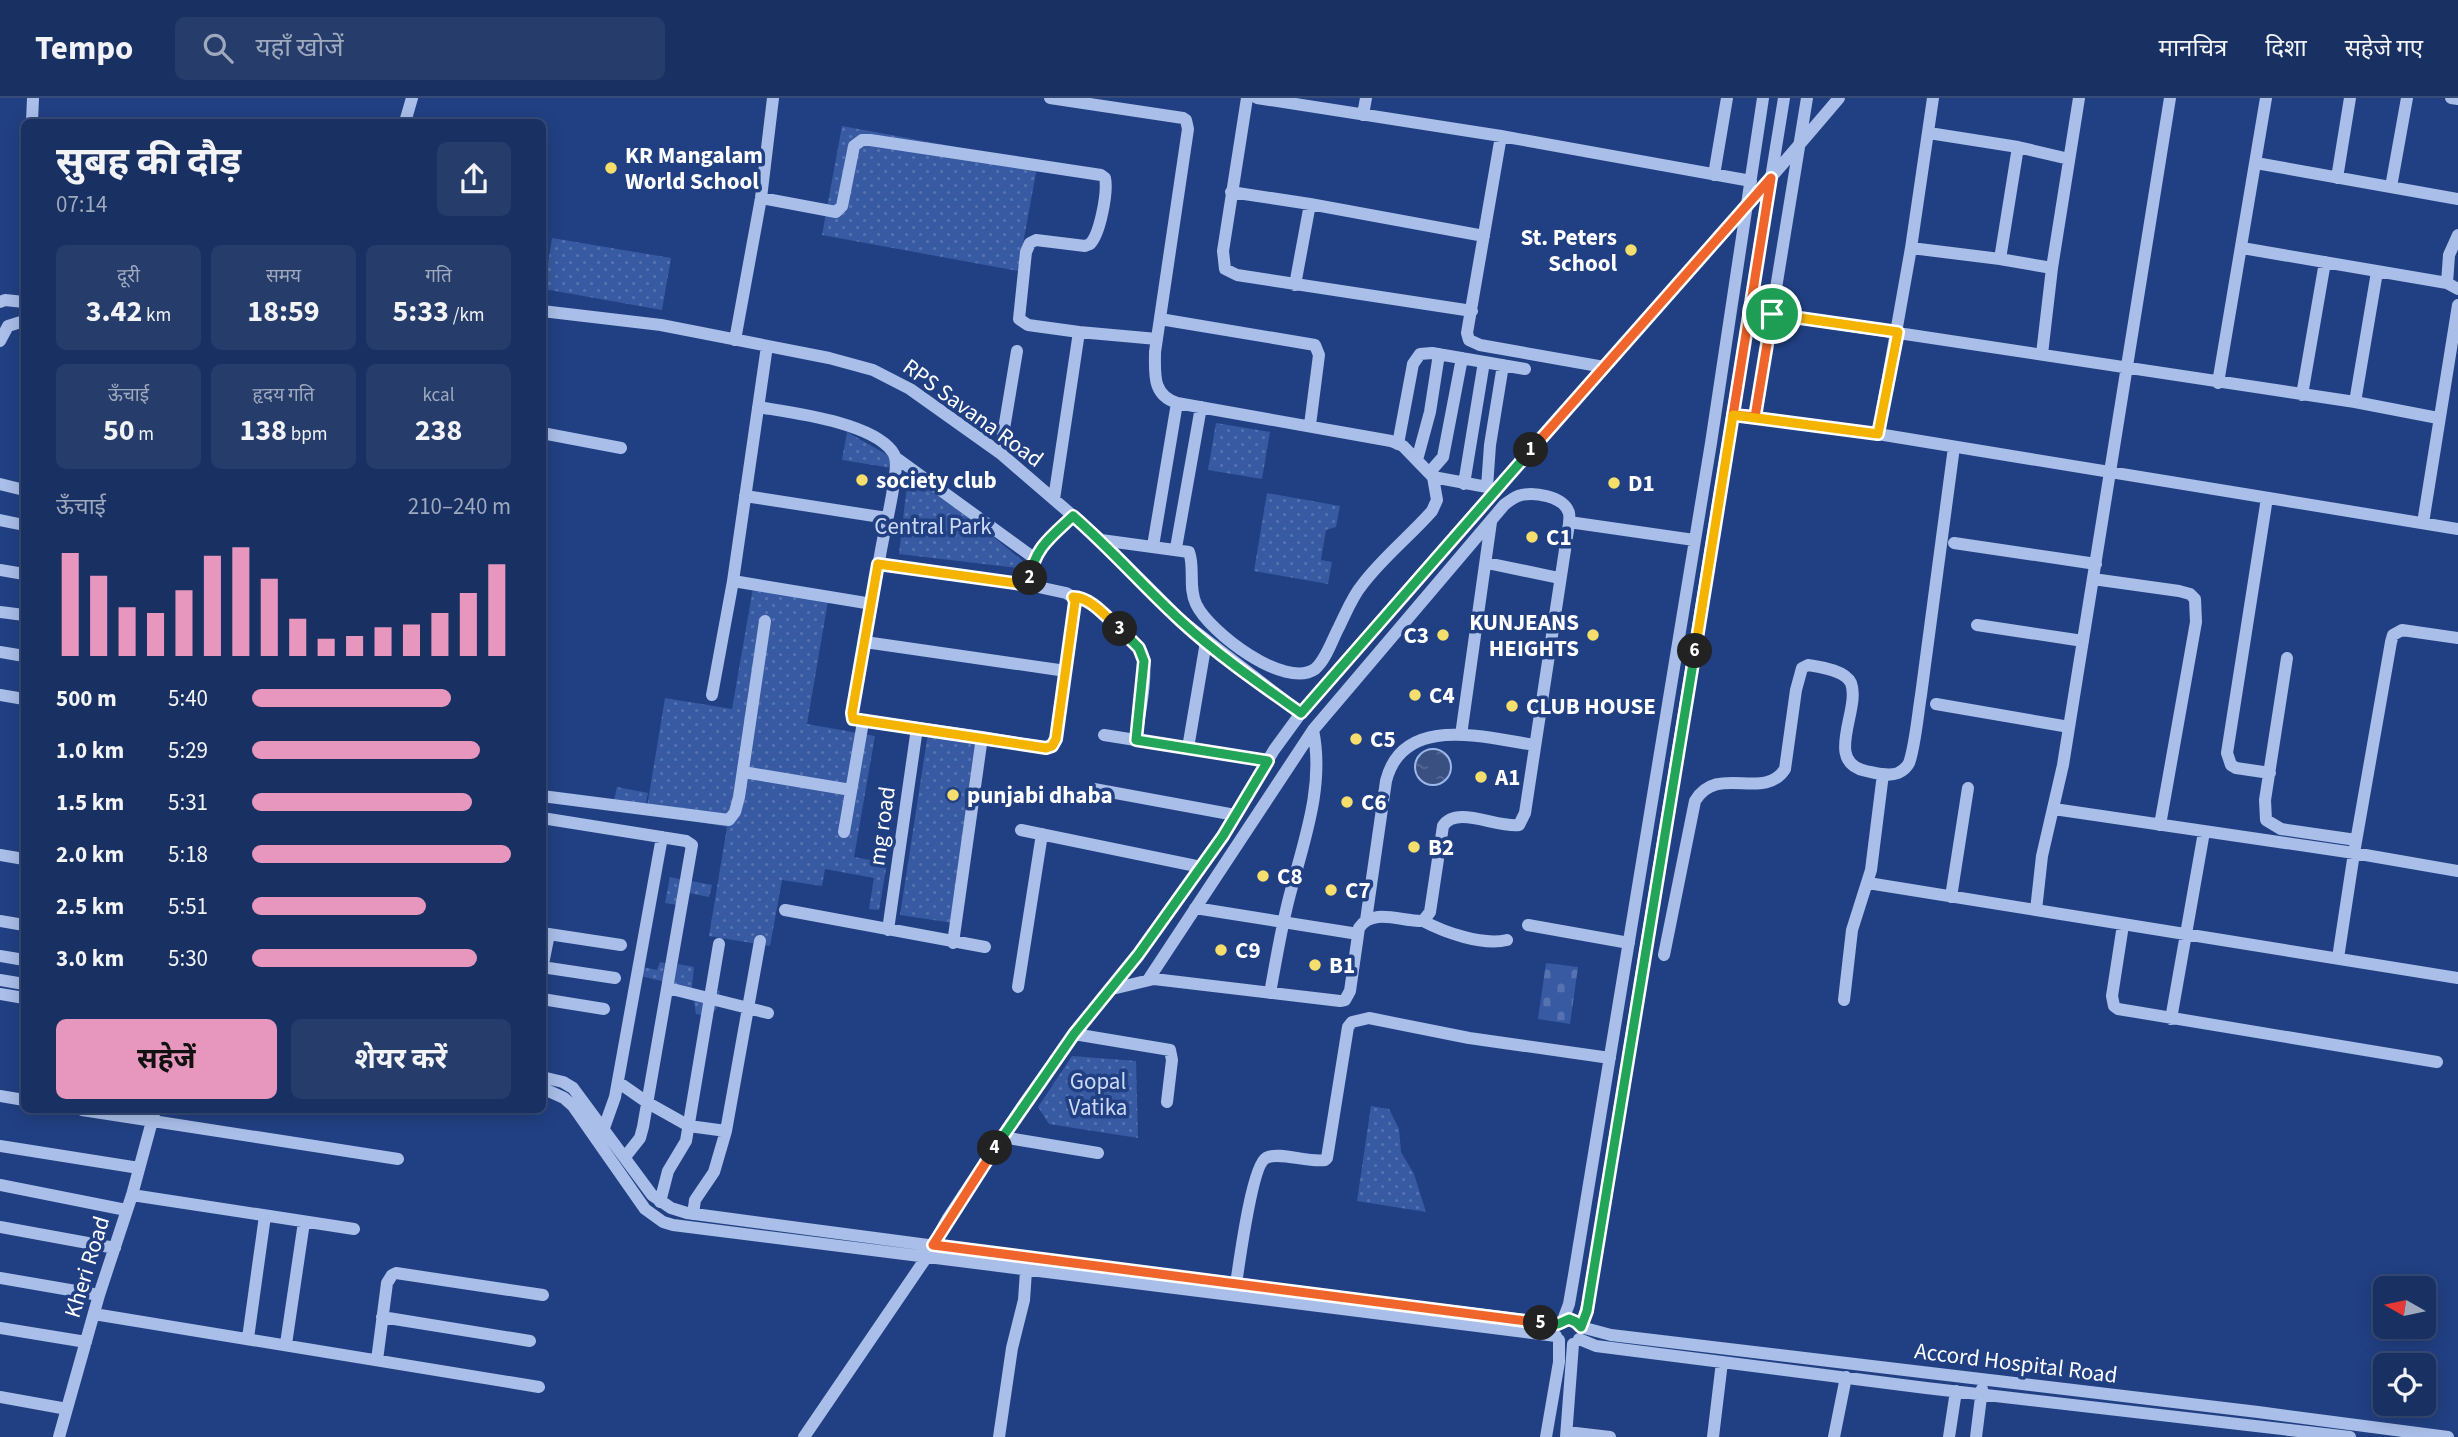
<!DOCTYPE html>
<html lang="hi">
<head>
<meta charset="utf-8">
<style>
	:root { --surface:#193062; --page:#263c6b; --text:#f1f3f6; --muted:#9fa9be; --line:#374b77; --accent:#e797bd }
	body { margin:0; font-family:"Source Sans 3","Noto Sans Devanagari",sans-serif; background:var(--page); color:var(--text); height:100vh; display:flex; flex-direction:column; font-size:26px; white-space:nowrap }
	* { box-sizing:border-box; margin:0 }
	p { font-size:23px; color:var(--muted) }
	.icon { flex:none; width:38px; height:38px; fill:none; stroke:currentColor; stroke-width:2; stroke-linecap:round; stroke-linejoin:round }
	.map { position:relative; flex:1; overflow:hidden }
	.sheet { position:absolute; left:21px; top:21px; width:525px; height:994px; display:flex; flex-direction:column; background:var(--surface); border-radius:10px; box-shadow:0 4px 18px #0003,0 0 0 2px var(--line) }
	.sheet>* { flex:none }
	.needle { width:46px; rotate:279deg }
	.tools { position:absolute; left:2373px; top:1178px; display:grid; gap:14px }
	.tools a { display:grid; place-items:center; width:63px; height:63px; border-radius:10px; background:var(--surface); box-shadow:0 4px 18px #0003,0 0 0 2px var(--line); font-size:35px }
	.pin { position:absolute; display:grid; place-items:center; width:60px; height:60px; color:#fff; margin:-30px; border:4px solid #fff; border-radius:50%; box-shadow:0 2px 7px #0007 }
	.km { position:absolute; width:35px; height:35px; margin:-18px; border-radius:50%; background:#222; color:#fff; font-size:19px; line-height:35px; text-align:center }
	.round { display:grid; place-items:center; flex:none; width:74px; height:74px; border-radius:10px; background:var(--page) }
	.head { display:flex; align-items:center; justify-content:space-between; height:119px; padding:0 35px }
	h1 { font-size:38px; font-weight:700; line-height:52px }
	.stats { display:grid; grid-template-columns:repeat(3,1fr); gap:10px; height:119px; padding:7px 35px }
	.stats div { display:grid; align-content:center; border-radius:10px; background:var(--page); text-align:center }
	.stats b { font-size:30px; font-weight:700 }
	.stats small { font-size:19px; font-weight:400 }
	.stats p { font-size:19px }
	.chart { height:196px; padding:14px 35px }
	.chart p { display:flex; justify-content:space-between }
	.chart svg { width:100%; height:126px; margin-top:7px; stroke:var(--accent); stroke-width:6 }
	.primary-button { display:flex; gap:14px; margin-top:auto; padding:14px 35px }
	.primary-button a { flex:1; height:80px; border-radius:10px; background:var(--accent); color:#111; font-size:28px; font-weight:700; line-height:80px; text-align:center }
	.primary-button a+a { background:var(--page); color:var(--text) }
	ul { padding:0 35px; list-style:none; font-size:23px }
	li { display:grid; grid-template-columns:112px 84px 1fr; align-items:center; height:52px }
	li i { height:18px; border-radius:9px; background:var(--accent) }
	header { display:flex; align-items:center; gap:42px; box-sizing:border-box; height:98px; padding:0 35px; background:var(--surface); border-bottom:2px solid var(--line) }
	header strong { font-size:33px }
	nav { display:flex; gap:38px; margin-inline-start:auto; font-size:24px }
	.search { width:490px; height:63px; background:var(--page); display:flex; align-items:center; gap:18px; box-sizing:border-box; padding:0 24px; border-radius:10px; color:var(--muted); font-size:26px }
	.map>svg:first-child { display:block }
</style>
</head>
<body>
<header>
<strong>Tempo</strong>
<div class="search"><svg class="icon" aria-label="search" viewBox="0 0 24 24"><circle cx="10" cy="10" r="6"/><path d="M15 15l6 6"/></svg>यहाँ खोजें</div>
<nav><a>मानचित्र</a><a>दिशा</a><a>सहेजे गए</a></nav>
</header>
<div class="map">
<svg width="2458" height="1339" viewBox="0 0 2458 1339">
	<defs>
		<pattern id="green-dots" width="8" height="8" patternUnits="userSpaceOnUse" patternTransform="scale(1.75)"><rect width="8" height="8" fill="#385aa2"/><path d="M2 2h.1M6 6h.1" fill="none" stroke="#5673b0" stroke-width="1.8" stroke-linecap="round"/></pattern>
		<pattern id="cemetery-stones" width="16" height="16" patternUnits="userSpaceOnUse" patternTransform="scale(1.75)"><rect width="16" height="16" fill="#385aa2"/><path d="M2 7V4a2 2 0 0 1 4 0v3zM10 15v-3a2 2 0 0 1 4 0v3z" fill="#5673b0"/></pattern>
		<pattern id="water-ripples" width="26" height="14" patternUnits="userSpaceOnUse" patternTransform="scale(1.75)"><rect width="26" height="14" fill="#3a5081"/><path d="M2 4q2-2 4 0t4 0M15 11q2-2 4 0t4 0" fill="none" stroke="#586a94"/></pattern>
	</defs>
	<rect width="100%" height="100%" fill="#214083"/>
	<path fill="url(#green-dots)" d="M842,28L1038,64L1018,173L822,137Z
		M552,140L671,160L662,212L544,191Z
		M1216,325L1270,334L1262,381L1208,372Z
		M847,334L893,360L892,370L842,362Z
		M909,370L1034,472L899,456Z
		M1267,395L1340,408L1336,429L1326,432L1321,462L1332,464L1328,486L1254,473Z
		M753,490L828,503L807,626L875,638L854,759L887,765L879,812L869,811L874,780L825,771L822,788L782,782L770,848L709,838L727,729L646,715L665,600L732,611Z
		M928,635L981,643L953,825L900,817Z
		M617,689L648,695L645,709L614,702Z
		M670,779L688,783L684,808L665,805Z
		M691,783L712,787L709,799L689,795Z
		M660,864L674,867L670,885L636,877L638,868L657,872Z
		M678,866L694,869L691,898L713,892L720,893L716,912L705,918L696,916L694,903L671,897Z
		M1072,958L1136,963L1138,1040L1049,1026L1038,1009Z
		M1371,1008L1389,1011L1399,1031L1401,1054L1414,1076L1426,1114L1357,1103Z"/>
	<path fill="url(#cemetery-stones)" d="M1546,865L1578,869L1570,926L1538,921Z"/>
	<path fill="url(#water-ripples)" stroke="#9db7ea" stroke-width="2" d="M1415 669a18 18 0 1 1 36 0a18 18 0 1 1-36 0Z"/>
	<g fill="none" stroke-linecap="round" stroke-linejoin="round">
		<path stroke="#a9bee8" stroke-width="12" d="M1050,0L1183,20L1186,22L1188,31L1155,254C1155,276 1152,297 1177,305L1391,343L1403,348L1433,379L1487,389L1490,347L1503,267
			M1247,0L1223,153L1225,171L1237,177L1472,213
			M1257,0L1501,38L1751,83
			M1784,0L1588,1205L1581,1229L1611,1237L2258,1314L2448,1339
			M2451,0L2458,1
			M1363,17L1366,0
			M32,24L33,0
			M405,24L412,0
			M1929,35L2018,49L2000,161L2052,170L2079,0
			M1501,38L1467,235L1469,242L1480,247L1604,269
			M2018,49L2069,61
			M2256,65L2458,101
			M1714,77L1727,0
			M2337,80L2350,0
			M2391,89L2407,0
			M1231,94L1310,106L1484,138
			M761,100L836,114L842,108L854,48L862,42H870L1101,77L1105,80C1108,94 1100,136 1090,146L1085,148L1036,142L1030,145L1026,154L1019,221L1028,227L1079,234
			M1911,150L2000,161
			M2242,150L2447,185L2458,191
			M2447,185L2449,157L2458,137
			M1295,187L1310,106
			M0,204L5,202L24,204
			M542,213L661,227L829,260L873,272L910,291L1000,355L1101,442L1183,524L1301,615
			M1772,216L2355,304L2438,320
			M1160,221L1315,247L1319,257L1310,327
			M735,242L761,100L773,0
			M0,243L8,228L24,223
			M2042,256L2052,170
			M2218,285L2266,0
			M2302,297L2325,164
			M2355,304L2377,174
			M758,309C793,315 870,324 892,353C896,358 896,363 896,368C894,396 886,425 881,452C871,507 862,561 852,615L853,621L982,639L1046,650L1052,648L1056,641L1075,504L1073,499L1066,495L1029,487L878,466
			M1733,317L1878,336L2458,431
			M1755,319L1807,0
			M542,335L621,350
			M1878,336L1911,150L1933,0
			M1398,346L1413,266L1420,256L1432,255L1525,271
			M1000,355L1017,253
			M895,359L1034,460
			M1417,362L1430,314L1439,256
			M1429,375L1443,359L1462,260
			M0,386L24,392
			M1464,386L1484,264
			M745,398L887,420
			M2267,400L2227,655L2231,667L2236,670L2270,675
			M1054,401L1079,234L1157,241
			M0,422L24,427
			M1569,424L1694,442
			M2423,425L2458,207
			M1101,442L1189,454C1195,470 1188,489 1196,506C1209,534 1285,592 1315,571C1326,562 1332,542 1339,529C1346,515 1352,499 1362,487C1382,460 1410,438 1432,413L1437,402L1433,379
			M1954,445L2096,466
			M1153,448L1177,305
			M1176,450L1201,309
			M1487,465L1559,480
			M0,472L24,476
			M2093,481L2179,493L2190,496L2195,501L2196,524L2160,727
			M733,483L872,506
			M1029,487C1034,449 1047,443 1073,418
			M1073,499C1086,499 1095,509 1105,518C1116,528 1131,538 1140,551C1151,569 1138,620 1136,642
			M0,514L24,517
			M1977,527L2083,543
			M865,544L1066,573
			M0,554L24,558
			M2287,560L2265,702L2266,722L2281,731L2356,742
			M0,597L24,601
			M712,597L733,483L767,248
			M1936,606L2069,629
			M1104,637L1268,663
			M1461,637L1491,424
			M1188,650L1206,544
			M743,674L851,692
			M1094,691L1235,717
			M542,698L729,722L735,714L739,699L765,523
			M2054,711L2354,755L2458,773
			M542,720L686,743L692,747L643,1029L640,1040L625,1059
			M1021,732L1201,769
			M844,734L863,624
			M0,757L24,761
			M1868,785L2458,880
			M1951,799L1968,690
			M1195,810L1358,836
			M785,812L985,849
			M2036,812L2042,758L2063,667L2170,0
			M1366,822L1386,683C1403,615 1485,640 1535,647
			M0,823L24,827
			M1423,823C1444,834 1482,848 1507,842
			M1528,827L1629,845
			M2123,827L2112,898L2114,908L2118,911L2437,964
			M888,832L917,630
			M542,835L621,847
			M953,845L982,639
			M1664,857L1695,703C1717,665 1764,704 1785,671L1796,592L1802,570L1808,567C1820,569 1845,572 1851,585C1861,612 1823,664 1866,673C1876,675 1888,679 1898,675C1902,673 1907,669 1909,665C1915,649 1918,615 1921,597C1932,514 1943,432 1954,349
			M0,858L24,862
			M2338,860L2354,755L2391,544L2393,537L2402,532L2458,540
			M542,869L615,880
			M542,871L549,836
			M0,882L24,886
			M1018,889L1042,736
			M668,890L768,915
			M1112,891L1154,881L1340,903L1345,902L1350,893L1359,830C1372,809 1403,824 1423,823L1430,814L1443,728C1456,707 1497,730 1519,727L1525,715L1568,432C1569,427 1570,421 1569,415C1564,398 1533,393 1518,398C1513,400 1509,403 1504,407L1313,632L1148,882
			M1270,895C1276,863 1281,831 1289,800C1303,745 1325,689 1313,632
			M0,896L24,900
			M542,901L604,911
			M1844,902L1852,832L1871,772L1883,676
			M2171,921L2204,734
			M1074,936L1170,952L1172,962L1167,1004
			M542,979L563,984L573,990L652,1097L671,1110L687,1115L1109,1171L1558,1226
			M618,984L648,1005L689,1028L726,1033
			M542,990L564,1000L573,1008L645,1111L663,1124L673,1127L1556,1238
			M0,998L24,1002
			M82,1012L398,1061
			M604,1030L615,999L662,739
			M1002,1039L1098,1055
			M0,1048L139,1070
			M0,1087L126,1112
			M132,1097L354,1131
			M660,1104L668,1073L686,1043L719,846
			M693,1116L695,1102L714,1074L726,1033L760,843
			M0,1129L115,1150
			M0,1180L99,1197
			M1236,1186C1239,1167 1252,1067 1266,1060C1278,1053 1309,1065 1325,1062L1327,1060L1348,929L1352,924L1369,920L1469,940L1610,960
			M94,1216L539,1289
			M382,1219L530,1243
			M1563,1222L1569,1206L1574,1177L1711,345L1763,0
			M0,1230L86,1244
			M248,1240L265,1118
			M1579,1241L1596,1248L1926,1290L2350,1339
			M286,1246L304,1124
			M377,1262L387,1185L392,1177L396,1175L543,1197
			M0,1299L67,1311
			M1567,1334L1610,1339
			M59,1339L99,1197L132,1097L155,1012
			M804,1339L926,1160L948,1120L1023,1007L1074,936L1138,857L1222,738L1274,652L1301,615C1478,408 1663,208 1839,0
			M999,1339L1012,1250L1024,1202L1026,1173
			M1546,1339L1559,1264V1242
			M1566,1339L1573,1246
			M1713,1339L1722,1264
			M1834,1339L1846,1279
			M1949,1339L1956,1293
			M1976,1339L1982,1291"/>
	</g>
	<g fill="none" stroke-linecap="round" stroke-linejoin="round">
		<g stroke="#fff" stroke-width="14">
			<path id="split-1" d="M1531,352L1771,80L1733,317L1755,319L1772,216"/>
		</g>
		<g stroke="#fff" stroke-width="14">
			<path id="split-2" d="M1030,480C1034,450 1052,438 1073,418C1111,451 1144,489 1181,523C1218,557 1260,586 1301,615L1531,352"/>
		</g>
		<g stroke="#fff" stroke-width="14">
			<path id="split-3" d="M1030,480L1029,487L878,466L852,615L853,621L1046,650L1052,648L1056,641L1075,504L1073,499C1091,499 1107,520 1120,531"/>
		</g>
		<g stroke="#fff" stroke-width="14">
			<path id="split-4" d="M995,1050L1074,936L1138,857L1223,738L1268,663L1136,642L1144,563L1139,550L1120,531"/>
		</g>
		<g stroke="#fff" stroke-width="14">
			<path id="split-5" d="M995,1050L933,1147L1541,1225"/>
		</g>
		<g stroke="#fff" stroke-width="14">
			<path id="split-6" d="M1541,1225L1558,1226L1569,1221L1576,1224L1581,1229L1587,1213L1695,553"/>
		</g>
		<g stroke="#fff" stroke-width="14">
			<path id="split-7" d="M1695,553L1733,317L1878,336L1898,234L1772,216"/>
		</g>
		<use href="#split-1" stroke="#f0652b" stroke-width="9"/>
		<use href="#split-2" stroke="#22a559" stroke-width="9"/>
		<use href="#split-3" stroke="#f5b400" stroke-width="9"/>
		<use href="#split-4" stroke="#22a559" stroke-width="9"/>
		<use href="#split-5" stroke="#f0652b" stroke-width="9"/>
		<use href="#split-6" stroke="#22a559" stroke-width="9"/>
		<use href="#split-7" stroke="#f5b400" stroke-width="9"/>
	</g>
	<g fill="#f5de6b" stroke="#214083" stroke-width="2.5">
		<circle cx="611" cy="70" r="7"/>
		<circle cx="1631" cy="152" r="7"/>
		<circle cx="862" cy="382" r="7"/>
		<circle cx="1614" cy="385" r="7"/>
		<circle cx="1532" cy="439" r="7"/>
		<circle cx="1443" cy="537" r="7"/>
		<circle cx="1593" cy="537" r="7"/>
		<circle cx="1415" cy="597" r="7"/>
		<circle cx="1512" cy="608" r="7"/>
		<circle cx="1356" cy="641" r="7"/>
		<circle cx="1481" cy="679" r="7"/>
		<circle cx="953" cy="697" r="7"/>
		<circle cx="1347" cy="704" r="7"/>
		<circle cx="1414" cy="749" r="7"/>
		<circle cx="1263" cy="778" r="7"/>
		<circle cx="1331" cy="792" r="7"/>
		<circle cx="1221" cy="852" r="7"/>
		<circle cx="1315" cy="867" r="7"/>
	</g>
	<g text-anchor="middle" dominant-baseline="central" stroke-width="7" stroke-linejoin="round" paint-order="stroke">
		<g font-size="23" font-weight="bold" fill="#fff" stroke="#214083" text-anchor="start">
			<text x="625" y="57">KR Mangalam<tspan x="625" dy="26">World School</tspan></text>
			<text x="1617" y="139" text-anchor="end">St. Peters<tspan x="1617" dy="26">School</tspan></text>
			<text x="876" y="382">society club</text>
			<text x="1628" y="385">D1</text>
			<text x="1546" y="439">C1</text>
			<text x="1579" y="524" text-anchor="end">KUNJEANS<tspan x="1579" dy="26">HEIGHTS</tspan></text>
			<text x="1429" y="537" text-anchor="end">C3</text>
			<text x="1429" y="597">C4</text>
			<text x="1526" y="608">CLUB HOUSE</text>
			<text x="1370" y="641">C5</text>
			<text x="1495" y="679">A1</text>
			<text x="967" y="697">punjabi dhaba</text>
			<text x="1361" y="704">C6</text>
			<text x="1428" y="749">B2</text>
			<text x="1277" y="778">C8</text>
			<text x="1345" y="792">C7</text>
			<text x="1235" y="852">C9</text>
			<text x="1329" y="867">B1</text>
		</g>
		<g font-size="23" fill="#fff" stroke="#214083">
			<text transform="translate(973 315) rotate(36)">RPS Savana Road</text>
			<text transform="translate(882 728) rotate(-82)">mg road</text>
			<text transform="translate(87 1169) rotate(-73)">Kheri Road</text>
			<text transform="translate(2016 1265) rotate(7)">Accord Hospital Road</text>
		</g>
		<g font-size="23" fill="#cddaf6" stroke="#214083">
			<text x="933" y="428">Central Park</text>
			<text x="1098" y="983">Gopal<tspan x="1098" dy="26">Vatika</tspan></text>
		</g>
	</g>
</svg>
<div class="tools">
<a><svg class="needle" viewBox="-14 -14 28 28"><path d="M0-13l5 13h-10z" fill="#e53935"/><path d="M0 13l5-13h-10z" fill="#9fa9be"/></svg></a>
<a><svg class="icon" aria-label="locate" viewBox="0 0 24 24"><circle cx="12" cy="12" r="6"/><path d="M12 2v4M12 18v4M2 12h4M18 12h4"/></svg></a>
</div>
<div class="pin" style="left:1772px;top:216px;background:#1e9e55"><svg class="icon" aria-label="arrive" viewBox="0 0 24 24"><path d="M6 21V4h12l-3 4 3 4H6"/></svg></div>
<b class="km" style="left:1531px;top:352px">1</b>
<b class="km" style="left:1030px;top:480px">2</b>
<b class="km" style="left:1120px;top:531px">3</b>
<b class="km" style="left:995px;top:1050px">4</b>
<b class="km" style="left:1541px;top:1225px">5</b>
<b class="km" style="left:1695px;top:553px">6</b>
<section class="sheet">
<div class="head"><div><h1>सुबह की दौड़</h1><p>07:14</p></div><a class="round"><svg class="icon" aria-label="share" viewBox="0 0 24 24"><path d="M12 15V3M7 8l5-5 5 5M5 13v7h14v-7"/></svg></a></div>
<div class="stats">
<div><p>दूरी</p><b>3.42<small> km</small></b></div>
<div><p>समय</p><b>18:59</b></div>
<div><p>गति</p><b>5:33<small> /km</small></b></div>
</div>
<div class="stats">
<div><p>ऊँचाई</p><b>50<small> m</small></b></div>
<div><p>हृदय गति</p><b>138<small> bpm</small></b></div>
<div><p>kcal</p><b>238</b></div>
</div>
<div class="chart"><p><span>ऊँचाई</span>210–240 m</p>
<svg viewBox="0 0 160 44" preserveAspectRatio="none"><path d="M5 44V8M15 44V16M25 44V27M35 44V29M45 44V21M55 44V9M65 44V6M75 44V17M85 44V31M95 44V38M105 44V37M115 44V34M125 44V33M135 44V29M145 44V22M155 44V12"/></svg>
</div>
<ul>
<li><b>500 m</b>5:40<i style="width:77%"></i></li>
<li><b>1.0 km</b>5:29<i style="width:88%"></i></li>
<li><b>1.5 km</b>5:31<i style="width:85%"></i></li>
<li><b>2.0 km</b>5:18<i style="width:100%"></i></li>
<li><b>2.5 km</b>5:51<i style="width:67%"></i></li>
<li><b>3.0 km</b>5:30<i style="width:87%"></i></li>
</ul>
<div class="primary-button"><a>सहेजें</a><a>शेयर करें</a></div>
</section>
</div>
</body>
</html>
